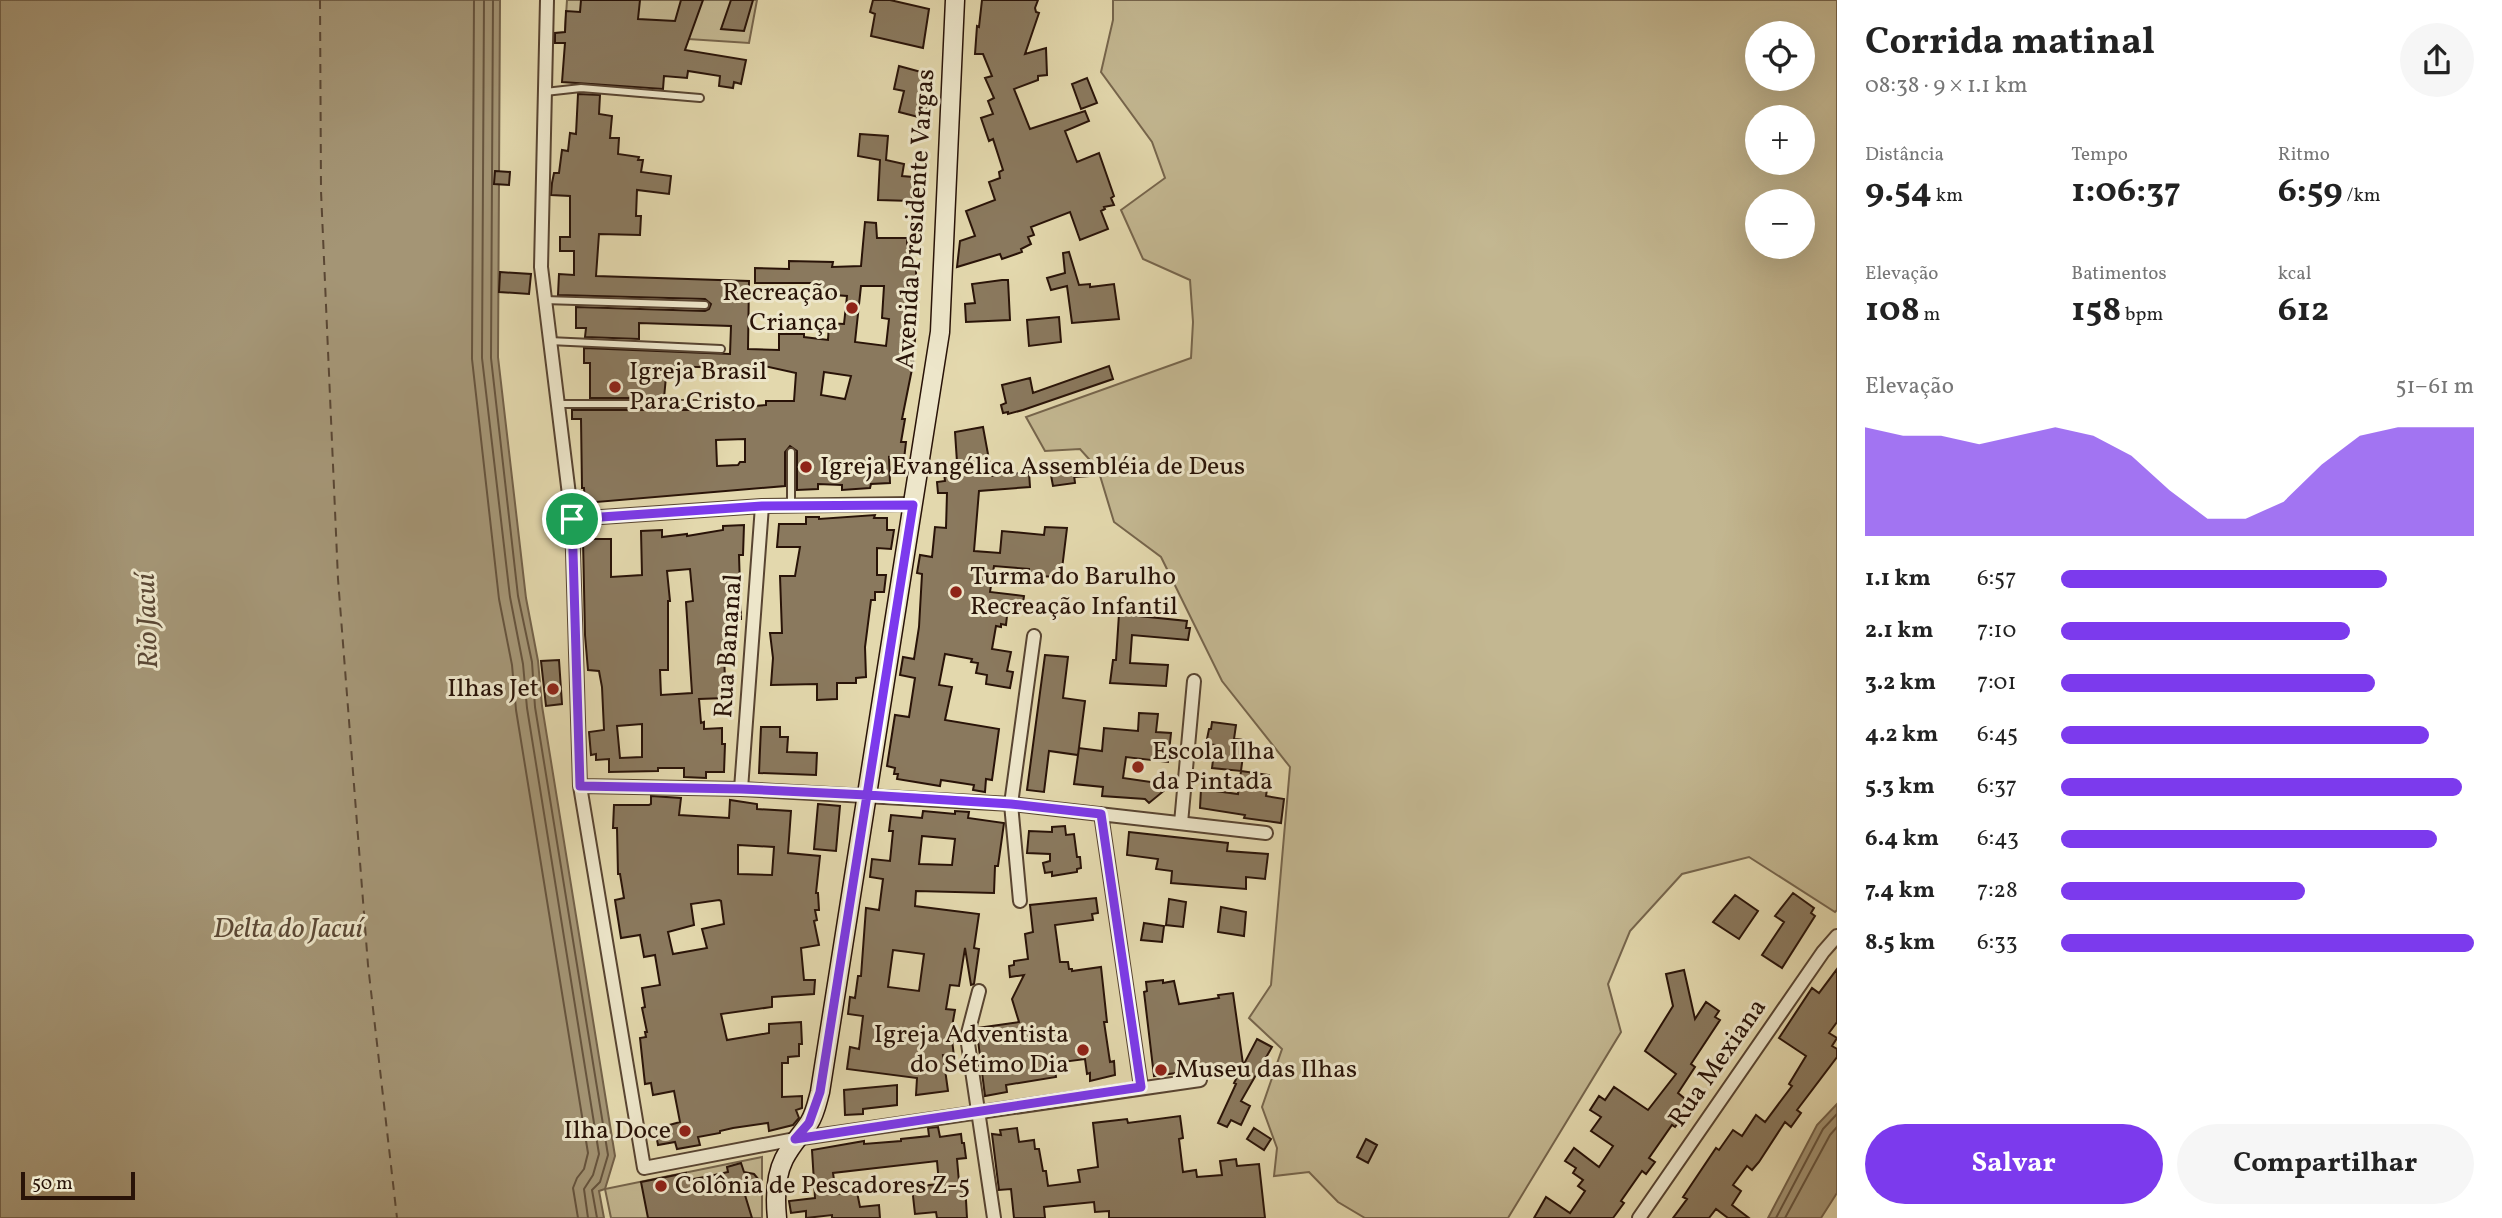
<!DOCTYPE html>
<html lang="pt">
<head>
<meta charset="utf-8">
<style>
	:root { --surface:#fff; --page:#f6f6f6; --text:#222; --muted:#767676; --accent:#7c3aed }
	body { margin:0; font-family:Vollkorn,serif; background:var(--page); color:var(--text); height:100vh; display:flex; flex-direction:column; font-size:26px; white-space:nowrap }
	* { box-sizing:border-box; margin:0 }
	p { font-size:23px; color:var(--muted) }
	.icon { flex:none; width:38px; height:38px; fill:none; stroke:currentColor; stroke-width:2; stroke-linecap:round; stroke-linejoin:round }
	.map { position:relative; flex:1; overflow:hidden }
	.details { display:flex; flex-direction:column; background:var(--surface); width:665px }
	.details>* { flex:none }
	.tools { position:absolute; left:1745px; top:21px; display:grid; gap:14px }
	.tools a { display:grid; place-items:center; width:70px; height:70px; border-radius:50%; background:var(--surface); box-shadow:0 7px 28px #0002; font-size:35px }
	.scale { position:absolute; left:21px; bottom:18px; width:114px; box-sizing:border-box; padding-left:7px; border:4px solid #291308; border-top:0; font-size:19px; line-height:24px; white-space:nowrap; color:#291308; -webkit-text-stroke:5px #ede6ca; paint-order:stroke }
	.pin { position:absolute; display:grid; place-items:center; width:60px; height:60px; color:#fff; margin:-30px; border:4px solid #fff; border-radius:50%; box-shadow:0 2px 7px #0007 }
	.round { display:grid; place-items:center; flex:none; width:74px; height:74px; border-radius:37px; background:var(--page) }
	.headline { display:flex; align-items:center; justify-content:space-between; height:119px; padding:0 28px }
	h1 { font-size:38px; font-weight:700; line-height:52px }
	.figures { display:grid; grid-template-columns:repeat(3,1fr); gap:10px; height:119px; padding:7px 28px }
	.figures div { display:grid; align-content:center }
	.figures b { font-size:35px; font-weight:700 }
	.figures small { font-size:19px; font-weight:400 }
	.figures p { font-size:19px }
	.chart { height:196px; padding:14px 28px }
	.chart p { display:flex; justify-content:space-between }
	.chart svg { width:100%; height:126px; margin-top:7px; fill:var(--accent); opacity:.7 }
	.button { display:flex; gap:14px; margin-top:auto; padding:14px 28px }
	.button a { flex:1; height:80px; border-radius:42px; background:var(--accent); color:#fff; font-size:28px; font-weight:700; line-height:80px; text-align:center }
	.button a+a { background:var(--page); color:var(--text) }
	ul { padding:0 28px; list-style:none; font-size:23px }
	li { display:grid; grid-template-columns:112px 84px 1fr; align-items:center; height:52px }
	li i { height:18px; border-radius:9px; background:var(--accent) }
	main { display:flex; flex:1; min-height:0 }
	.map>svg:first-child { display:block }
</style>
</head>
<body>
<main>
<div class="map">
<svg width="1837" height="1218" viewBox="0 0 1837 1218">
	<rect width="100%" height="100%" fill="#e3d8ad"/>
	<filter id="stains"><feTurbulence type="fractalNoise" baseFrequency=".00286" numOctaves="4"/><feColorMatrix values="0 0 0 0 .2 0 0 0 0 .09 0 0 0 0 .02 0 0 0 .5 -.17"/></filter>
	<radialGradient id="worn" r=".72"><stop offset=".6" stop-color="#630" stop-opacity="0"/><stop offset="1" stop-color="#630" stop-opacity=".3"/></radialGradient>
	<path fill="#c3b791" stroke="#76654c" stroke-width="2" fill-rule="evenodd" d="M567,0H757L749,43L565,31Z
		M1113,0H1837V910L1835,912L1749,857L1682,874L1630,931L1608,984L1621,1032L1508,1218H1365L1338,1202L1309,1172L1274,1176L1277,1148L1262,1107L1282,1049L1249,1018L1271,985L1290,767L1222,681L1161,557L1114,522L1098,469L1080,449L1045,451L1026,417L1191,358L1193,322L1190,280L1143,259L1121,210L1165,178L1152,142L1101,72L1113,20ZM1757,33H1802V79H1757ZM1757,117H1802V163H1757ZM1757,201H1802V247H1757Z
		M762,1157V1218H611L605,1189Z"/>
	<path fill="#a49575" stroke="#736149" stroke-width="2" d="M0,0H500L498,357L526,598L538,661L542,706L615,1156L605,1189L599,1191L604,1218H0Z
		M1837,1104V1193L1821,1218H1768L1817,1125Z"/>
	<g fill="none" stroke-linecap="round" stroke-linejoin="round">
		<path stroke="#66543e" stroke-width="2" d="M474,0L472,359L499,599L512,665L516,710L588,1153L584,1169L577,1178L573,1188L578,1218
			M484,0L482,358L510,597L523,664L527,708L599,1154L593,1175L584,1189L588,1218
			M493,0L491,358L518,596L532,662L535,707L608,1155L600,1182L592,1190L597,1218
			M1776,1218L1823,1129L1837,1114
			M1785,1218L1830,1135L1837,1127"/>
		<path stroke="#5a4734" stroke-width="2" stroke-dasharray="9 7" stroke-linecap="butt" d="M320,0L321,191L338,579L368,965L397,1218"/>
	</g>
	<path fill="#8a795e" stroke="#291308" stroke-width="2" fill-rule="evenodd" d="M581,0H640L638,19L675,21L681,0H703L685,50L746,60L741,84L734,82L733,88L719,86L720,76L688,71L687,78L664,76L663,89L562,82L565,43H555V33L565,32L566,11L580,12Z
		M731,0H753L744,31L721,29Z
		M873,0H890L929,9L923,48L871,36L875,14L870,12Z
		M982,0H1038L1035,8L1036,12L1039,13L1025,54L1046,48L1047,75L1038,76V80L1014,89L1030,129L1085,111L1089,121L1065,131L1077,162L1099,153L1114,196L1111,198L1114,205L1104,207L1105,209L1101,211L1108,229L1080,240L1070,212L1031,227L1034,235L1028,237L1031,244L1021,249L1022,252L1002,259L1000,254L957,267L960,241L975,236L966,211L995,200L989,182L1000,178L999,172L1003,170L993,139L989,141L981,118L993,114L988,101L994,98L985,78L992,76L983,54H975L977,26L979,27Z
		M899,66L932,75L927,99L931,100L926,119L899,112L904,91L894,89Z
		M1087,78L1097,103L1081,109L1072,84Z
		M578,94L600,95L599,114L612,116L610,138H619L618,154L639,157L638,160H643L641,172L671,176L669,194L637,190L636,216H641L640,235L599,234L596,276L749,281L748,349L779,350V334H804V337L828,340L829,323L844,324L847,296L821,294L822,283H755V268L789,269V261L833,262L832,267L861,266L865,222L876,223L877,238H907V265H916V278L904,282L906,294L919,292L913,364L902,419H905L901,442H906L904,459L889,457L890,483L871,484L870,488L842,490V485L818,484V489L797,490V451L790,446L785,452V486L585,503L584,488H582L581,419H572V410H750L754,406L766,405V401H794L796,373L760,365V369L667,366L664,398H590V363H584V348L730,354L731,326L639,323V339L585,337L586,328H576V307L705,311L709,309L711,304L705,299L558,295L559,274L574,275V251H560V237H570V196L551,195L552,183L554,173H559L562,150L568,151L570,133L576,134ZM861,286H884L882,318L889,319L886,346L855,342ZM824,372L851,376L845,399L821,395ZM745,439V462H740L738,465L717,466L716,440Z
		M860,134L888,136L886,160L904,164L902,176L913,177L912,201L878,200L880,160L858,156Z
		M495,171L510,172L509,185L494,184Z
		M1069,252L1079,285L1090,284V287L1114,284L1119,319L1072,323L1067,286L1051,290L1047,278L1065,273L1063,253Z
		M500,272L531,274L529,294L499,292Z
		M1002,280H1008L1010,320L966,322L965,304L975,303L972,284Z
		M1059,317L1061,342L1029,346L1027,320Z
		M1109,366L1113,379L1023,410L1008,414V412L1003,413L1001,405L1006,403L1002,385L1030,378L1033,393Z
		M983,427L992,476L1029,472L1030,487L979,491L974,551L1000,553L1002,531L1044,535L1045,527L1067,528L1061,577L1037,576V573L1029,572V569L994,566L990,592L1024,596L1022,609L1008,607L1006,625L1001,624V627L996,626L992,649L1011,652L1007,671L1013,672L1010,688L986,684L987,675L976,673L978,663L971,662L972,659L945,654L939,685L952,687L945,720L999,729L992,780L986,779L985,792L973,790L974,785L941,780L940,786L897,779L898,774H894L895,768L887,766L895,715L909,717L915,678L900,675L903,657L914,659L919,627L922,574L917,573L920,555L932,557L935,527L946,528L947,493H938L937,482L945,481L943,464L957,462L955,432Z
		M1088,462L1089,476L1075,477L1074,463Z
		M1073,467L1075,483L1053,486L1050,470Z
		M875,515L874,518H887V530H894L891,549L877,548V575H886L884,592H875V600H871L865,647L866,677L856,678V683H837V699L817,700V684L771,685L773,658L770,633H782L780,576H795L800,547H777L779,524H806V517H819V519Z
		M744,525L743,555H739L741,619H738V625L730,626L731,656L724,657L726,698L699,699L701,723L704,722V729L722,728V744H725L724,772H706V778L684,777V768H658V771L609,772V759L596,760V754L591,755L589,732L604,730L602,687L599,671L588,670L585,635L583,539H611V577L642,575L641,531L662,530V537L687,534V536L723,530V526ZM690,569L693,601L686,602L692,693L661,695L660,670H668V601H670L667,571ZM642,724V757L620,758L617,726Z
		M1119,614L1187,621L1186,628H1190L1188,640L1132,635L1130,663L1168,665L1166,686L1110,683L1113,660H1116Z
		M1045,655L1068,657L1063,698L1085,701L1078,755L1049,751L1044,792L1027,790Z
		M559,660L562,704L546,706L541,661Z
		M1139,713L1158,714L1156,732L1171,733L1168,762L1126,757L1123,778L1171,785L1149,803L1145,799L1102,796L1103,787L1074,784L1079,748L1102,751L1104,728L1138,731Z
		M1212,722L1236,725L1234,739L1245,740L1241,771L1212,768L1215,745L1206,744L1209,729H1211Z
		M761,727H780V737H788L787,752L817,753L816,775L759,773Z
		M1241,771L1269,775L1266,796L1284,799L1281,823L1244,818L1245,815L1200,808L1201,789L1238,794Z
		M651,796L681,798L679,815L729,818L730,800L757,804V809L791,811L788,853L820,856L816,893H818L819,910H815L817,920L814,921L819,945L801,948L804,980H815L814,994L772,997V1007L721,1014L727,1040L769,1033V1024L801,1022L802,1044H799V1056L788,1057V1063H782V1097L802,1096V1108L796,1110L799,1118L793,1125L769,1131L768,1123L733,1128L720,1131V1133L698,1137L700,1145L677,1149L675,1142L658,1145L655,1129L680,1122L674,1091L653,1095L651,1083L645,1084L640,1038L646,1037L645,1032H647L642,1008L645,1007L642,988L660,985L655,955L644,957L640,935L621,938L615,900L624,898L620,874H618L617,828H613L614,805H649L651,804ZM738,845L774,847L772,875L738,874ZM719,900L721,901L724,924L702,929L707,948L673,954L668,932L694,925L691,904Z
		M818,804L840,806L836,851L814,849Z
		M923,811L955,814V811L969,812L968,818L1004,823L998,866H995L994,893L916,891L915,906L979,914L974,948L979,949L974,984L971,985L965,948L959,986L950,985L946,1009L955,1010L951,1032L954,1056L943,1055L948,1091L916,1095L917,1078L847,1069L850,1047L859,1049L863,1016L848,1014L850,997L855,998L858,976H861L866,908L879,910L883,879L870,877L872,859L890,861L893,831H889L891,815L922,818ZM922,836L955,839L952,865L919,864ZM893,950L924,954L919,991L888,987Z
		M1065,826L1066,835L1074,834L1077,857H1080L1081,868L1077,869V872L1052,876V872L1045,873L1043,863L1050,861V854L1027,853L1029,831L1052,832V827Z
		M1129,832L1228,843L1227,851L1268,854L1265,879L1246,877V889L1171,883L1172,871L1156,869L1158,859L1127,855Z
		M1793,893L1814,908L1811,913L1815,916L1782,968L1762,955L1784,922L1775,916Z
		M1735,895L1758,911L1739,939L1713,922Z
		M1096,898L1098,913L1092,914L1093,920L1055,925L1060,962H1068L1069,969H1072V971L1101,967L1107,1022H1104L1110,1062L1114,1061L1115,1075L1090,1081V1073L1087,1074L1085,1059L1054,1063L1056,1077L1006,1085L1007,1092L985,1096L977,1032L978,1028L1019,1022L1012,999L1024,975L1010,977L1009,966L1014,965V961L1028,959L1025,934L1033,932L1030,905Z
		M1169,899L1186,902L1183,927L1166,925Z
		M1221,907L1246,912L1244,936L1218,932Z
		M1144,923L1164,926L1162,942L1141,940Z
		M1837,969V1022L1829,1033L1837,1038L1832,1046L1837,1049V1057L1797,1110L1801,1113L1791,1127L1785,1122L1759,1162L1752,1170L1747,1166L1733,1185L1741,1191L1732,1205L1749,1218H1728L1716,1209L1709,1218H1673L1687,1199L1683,1197L1716,1148L1719,1150L1733,1130L1742,1136L1756,1115L1765,1122L1792,1086L1789,1084L1806,1056L1779,1038L1812,988L1819,993Z
		M1684,970L1695,1019L1706,1002L1719,1011L1715,1017L1720,1020L1691,1064L1695,1067L1678,1093L1689,1102L1680,1113L1683,1116L1675,1127L1672,1125L1649,1158L1655,1162L1646,1174L1642,1171L1621,1201L1624,1203L1613,1218H1534L1546,1197L1570,1213L1585,1191L1578,1186L1583,1180L1573,1173L1576,1168L1565,1161L1574,1148L1599,1167L1613,1146L1591,1131L1601,1117L1590,1110L1599,1096L1605,1100L1614,1087L1648,1110L1676,1074L1645,1051L1673,1006L1666,974Z
		M1163,980V983L1174,981L1179,1004L1219,998L1218,995L1233,993L1243,1064L1154,1076L1144,992L1147,991L1146,982Z
		M1257,1039L1272,1047L1241,1101L1250,1106L1241,1125L1231,1120L1227,1127L1218,1123L1236,1084L1234,1083Z
		M897,1085V1105L863,1109V1114L845,1115L844,1090Z
		M1180,1116L1183,1138L1179,1139L1183,1172L1196,1170L1197,1177L1222,1175L1220,1161L1236,1159L1237,1166L1259,1164L1265,1218H1109V1211L1095,1212L1094,1202L1044,1207L1045,1218H1014L1011,1189L999,1190L992,1134L1001,1135L1000,1130L1017,1128L1019,1142L1034,1140L1035,1149H1039L1043,1171H1046L1048,1186L1080,1182L1078,1170L1098,1167L1093,1123L1127,1119L1128,1123Z
		M938,1127L940,1137L961,1134L962,1143H964L966,1158L957,1159L959,1182H965L967,1218H937L936,1212L915,1214L912,1187L939,1184L937,1161L833,1173L836,1194L857,1192L860,1207L879,1205L880,1218H832V1215L806,1218V1211L791,1213L789,1201L815,1198L812,1150L864,1141V1144L901,1141V1139L929,1136L928,1128Z
		M1254,1128L1271,1139L1264,1150L1247,1139Z
		M1366,1139L1377,1145L1368,1163L1357,1157Z
		M741,1163L744,1172L754,1174L759,1180L756,1189L745,1195L752,1218H648L641,1182L686,1173L688,1180L710,1176L728,1172L727,1167Z"/>
	<g fill="none" stroke-linecap="round" stroke-linejoin="round">
		<g stroke="#584431" stroke-width="10">
			<path id="lane" d="M545,92L581,88L700,98
				M544,300L705,305
				M549,341L721,349
				M558,404H749
				M791,452V505"/>
		</g>
		<g stroke="#584431" stroke-width="16">
			<path id="street" d="M547,0L541,267L572,519L580,786L644,1168L795,1139L1200,1080
				M572,519L762,506L913,504
				M580,786L741,789L1011,804L1266,833
				M741,789L762,506
				M1101,814L1141,1087
				M1181,823L1194,681
				M1020,901L1011,804L1034,636
				M979,991L967,1037L994,1218
				M1639,1218L1823,952L1837,936"/>
		</g>
		<g stroke="#291308" stroke-width="21">
			<path id="secondary" d="M777,1218C775,1198 775,1177 784,1159C791,1145 801,1135 809,1123C815,1114 817,1103 820,1092L940,332L955,0"/>
		</g>
		<use href="#lane" stroke="#ede6ca" stroke-width="6"/>
		<use href="#street" stroke="#ede6ca" stroke-width="12"/>
		<use href="#secondary" stroke="#ede6ca" stroke-width="18"/>
	</g>
	<g fill="none" stroke-linecap="round" stroke-linejoin="round">
		<g stroke="#fff" stroke-width="14">
			<path id="route" d="M572,519L580,786L741,789L867,795L820,1092L809,1123L795,1139L1141,1087L1101,814L1011,804L867,795L913,505L762,506L572,519"/>
		</g>
		<use href="#route" stroke="#7c3aed" stroke-width="9"/>
	</g>
	<g fill="#8f2418" stroke="#ede6ca" stroke-width="2.5">
		<circle cx="852" cy="308" r="7"/>
		<circle cx="615" cy="387" r="7"/>
		<circle cx="806" cy="467" r="7"/>
		<circle cx="956" cy="592" r="7"/>
		<circle cx="553" cy="689" r="7"/>
		<circle cx="1138" cy="767" r="7"/>
		<circle cx="1083" cy="1050" r="7"/>
		<circle cx="1161" cy="1070" r="7"/>
		<circle cx="685" cy="1131" r="7"/>
		<circle cx="661" cy="1186" r="7"/>
	</g>
	<g text-anchor="middle" dominant-baseline="central" stroke-width="6" stroke-linejoin="round" paint-order="stroke">
		<g font-size="26" fill="#291308" stroke="#ede6ca">
			<text transform="translate(916 219) rotate(-86)">Avenida Presidente Vargas</text>
			<text transform="translate(729 646) rotate(-86)">Rua Bananal</text>
			<text transform="translate(1718 1063) rotate(-55)">Rua Mexiana</text>
		</g>
		<g font-size="26" fill="#291308" stroke="#ede6ca" text-anchor="start">
			<text x="838" y="293" text-anchor="end">Recreação<tspan x="838" dy="30">Criança</tspan></text>
			<text x="629" y="372">Igreja Brasil<tspan x="629" dy="30">Para Cristo</tspan></text>
			<text x="820" y="467">Igreja Evangélica Assembléia de Deus</text>
			<text x="970" y="577">Turma do Barulho<tspan x="970" dy="30">Recreação Infantil</tspan></text>
			<text x="539" y="689" text-anchor="end">Ilhas Jet</text>
			<text x="1152" y="752">Escola Ilha<tspan x="1152" dy="30">da Pintada</tspan></text>
			<text x="1069" y="1035" text-anchor="end">Igreja Adventista<tspan x="1069" dy="30">do Sétimo Dia</tspan></text>
			<text x="1175" y="1070">Museu das Ilhas</text>
			<text x="671" y="1131" text-anchor="end">Ilha Doce</text>
			<text x="675" y="1186">Colônia de Pescadores Z-5</text>
		</g>
		<g font-size="28" font-style="italic" fill="#5a4734" stroke="#ede6ca">
			<text transform="translate(148 621) rotate(-92)">Rio Jacuí</text>
			<text x="288" y="929">Delta do Jacuí</text>
		</g>
	</g>
	<rect width="100%" height="100%" filter="url(#stains)"/>
	<rect width="100%" height="100%" fill="url(#worn)"/>
</svg>
<div class="tools">
<a><svg class="icon" aria-label="locate" viewBox="0 0 24 24"><circle cx="12" cy="12" r="6"/><path d="M12 2v4M12 18v4M2 12h4M18 12h4"/></svg></a>
<a>+</a>
<a>−</a>
</div>
<div class="scale">50 m</div>
<div class="pin" style="left:572px;top:519px;background:#1e9e55"><svg class="icon" aria-label="arrive" viewBox="0 0 24 24"><path d="M6 21V4h12l-3 4 3 4H6"/></svg></div>
</div>
<section class="details">
<div class="headline"><div><h1>Corrida matinal</h1><p>08:38 · 9 × 1.1 km</p></div><a class="round"><svg class="icon" aria-label="share" viewBox="0 0 24 24"><path d="M12 15V3M7 8l5-5 5 5M5 13v7h14v-7"/></svg></a></div>
<div class="figures">
<div><p>Distância</p><b>9.54<small> km</small></b></div>
<div><p>Tempo</p><b>1:06:37</b></div>
<div><p>Ritmo</p><b>6:59<small> /km</small></b></div>
</div>
<div class="figures">
<div><p>Elevação</p><b>108<small> m</small></b></div>
<div><p>Batimentos</p><b>158<small> bpm</small></b></div>
<div><p>kcal</p><b>612</b></div>
</div>
<div class="chart"><p><span>Elevação</span>51–61 m</p>
<svg viewBox="0 0 160 44" preserveAspectRatio="none"><path d="M0 44V6L10 9L20 9L30 12L40 9L50 6L60 9L70 16L80 28L90 38L100 38L110 32L120 19L130 9L140 6L150 6L160 6V44z"/></svg>
</div>
<ul>
<li><b>1.1 km</b>6:57<i style="width:79%"></i></li>
<li><b>2.1 km</b>7:10<i style="width:70%"></i></li>
<li><b>3.2 km</b>7:01<i style="width:76%"></i></li>
<li><b>4.2 km</b>6:45<i style="width:89%"></i></li>
<li><b>5.3 km</b>6:37<i style="width:97%"></i></li>
<li><b>6.4 km</b>6:43<i style="width:91%"></i></li>
<li><b>7.4 km</b>7:28<i style="width:59%"></i></li>
<li><b>8.5 km</b>6:33<i style="width:100%"></i></li>
</ul>
<div class="button"><a>Salvar</a><a>Compartilhar</a></div>
</section>
</main>
</body>
</html>
